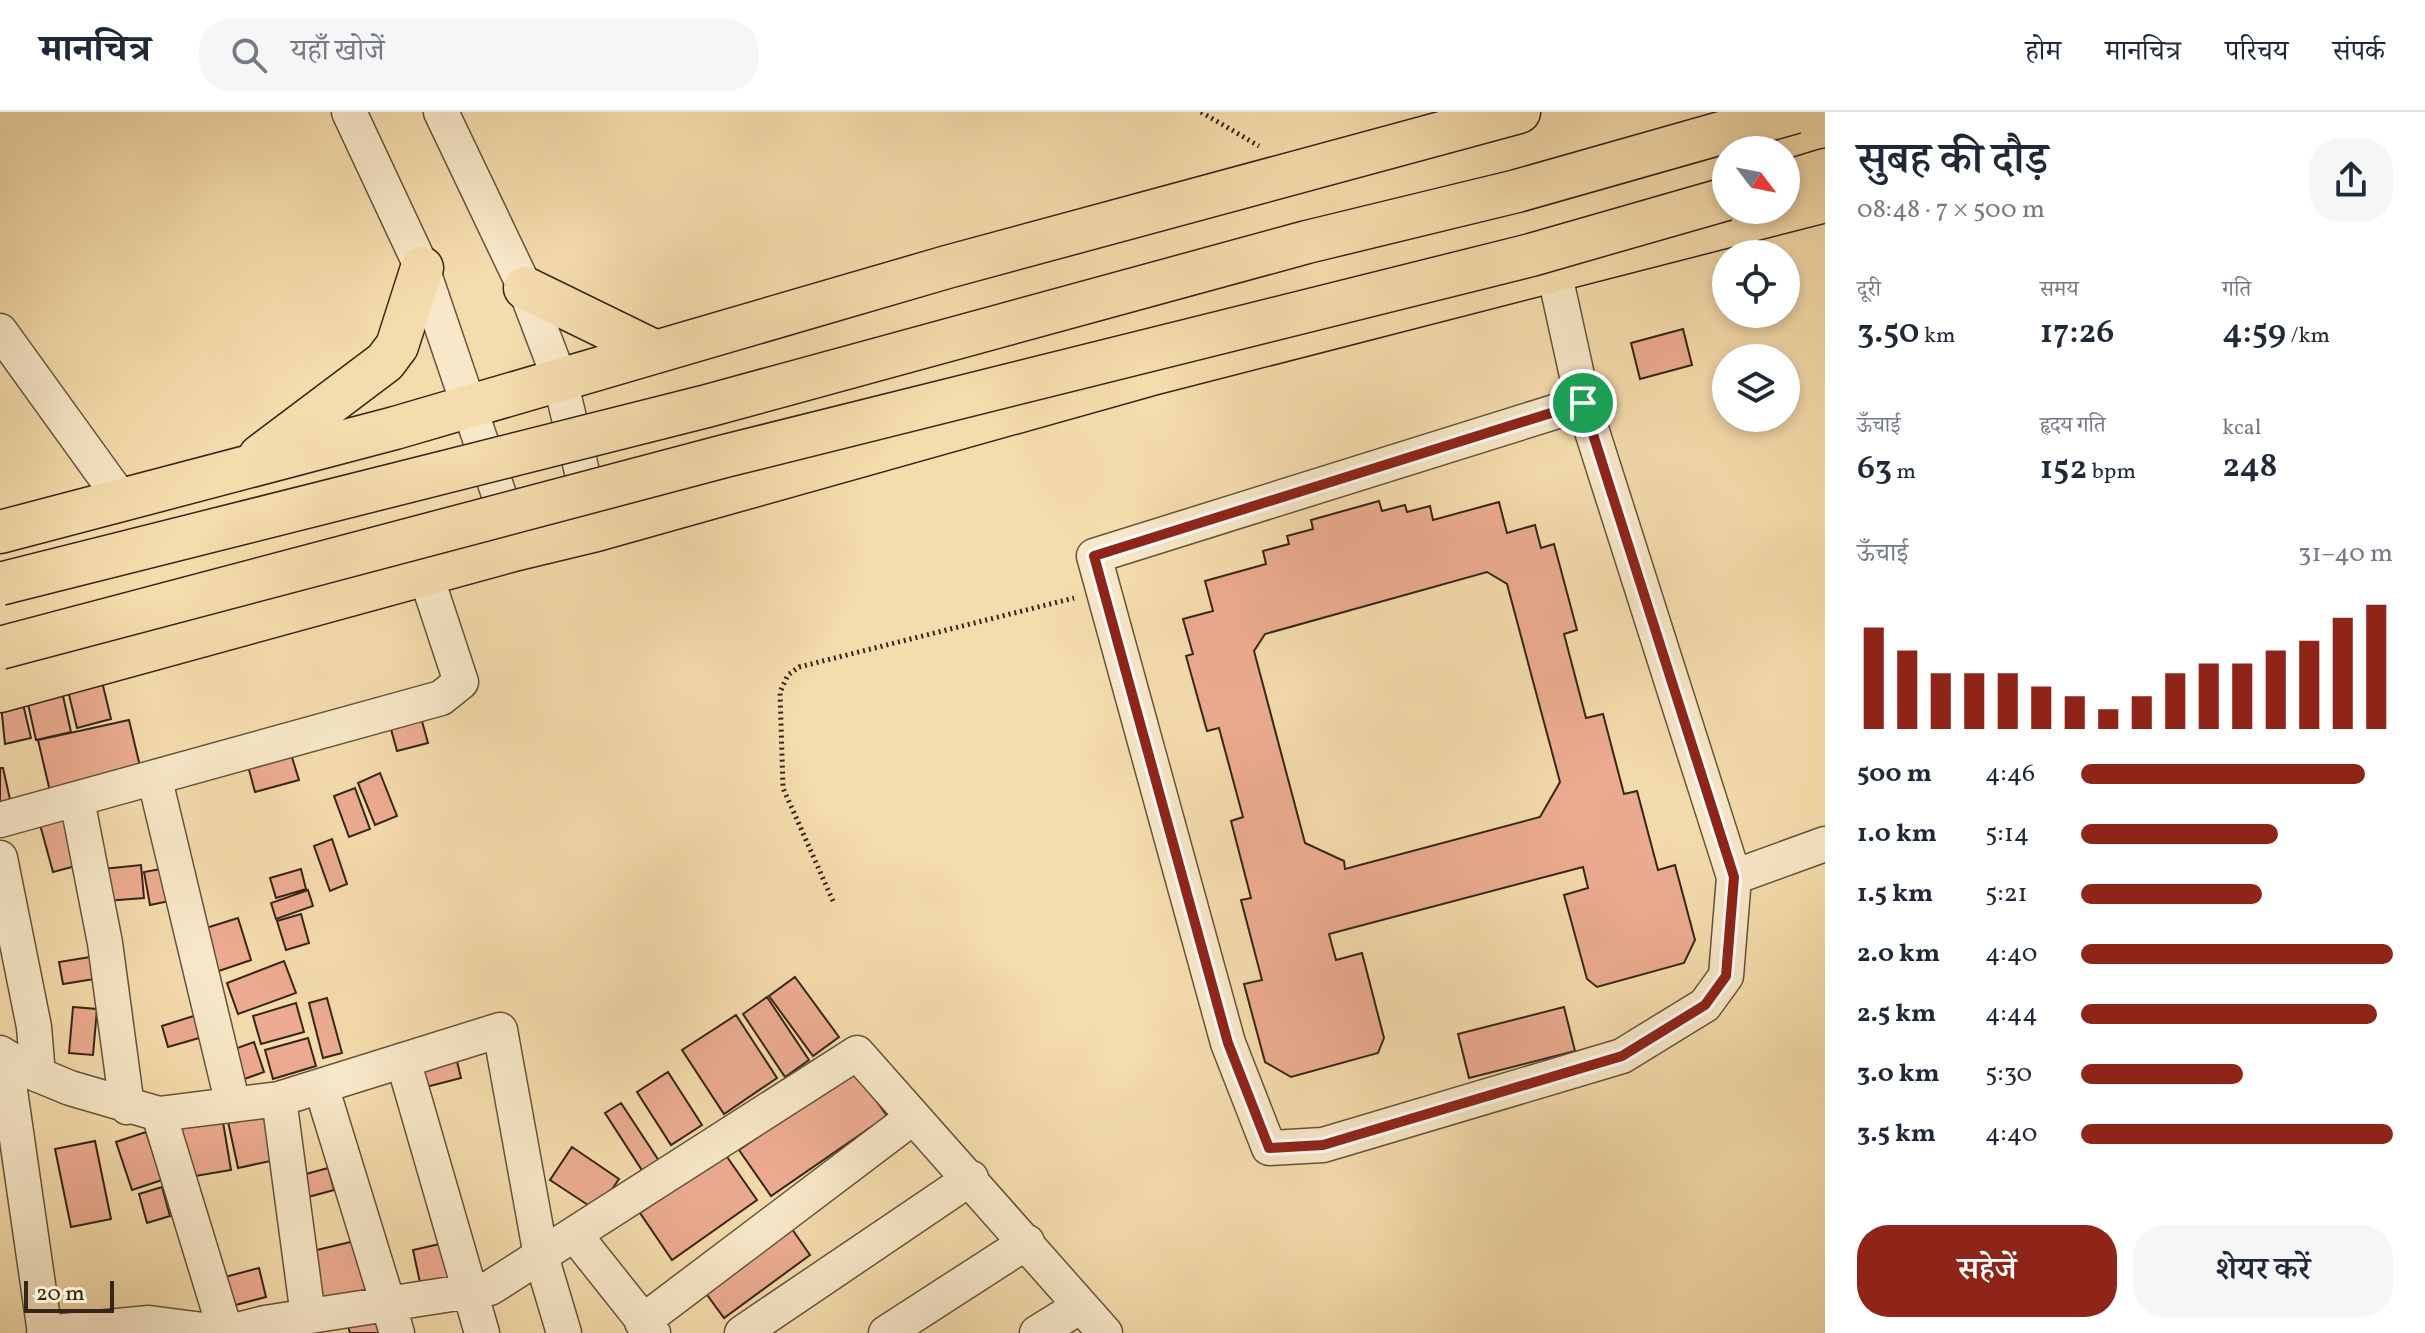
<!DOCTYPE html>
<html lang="hi">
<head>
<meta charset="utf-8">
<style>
	:root { --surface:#fff; --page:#f6f6f7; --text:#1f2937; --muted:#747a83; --line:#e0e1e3; --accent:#8f2418 }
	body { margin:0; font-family:Vollkorn,"Noto Serif Devanagari",serif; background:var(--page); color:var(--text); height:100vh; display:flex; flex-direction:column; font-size:30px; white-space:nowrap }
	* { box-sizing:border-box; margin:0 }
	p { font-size:26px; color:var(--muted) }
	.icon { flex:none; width:44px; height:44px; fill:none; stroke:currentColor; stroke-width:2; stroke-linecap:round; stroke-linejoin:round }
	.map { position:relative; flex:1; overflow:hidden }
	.sheet { display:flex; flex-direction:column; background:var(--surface); width:600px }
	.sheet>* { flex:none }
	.needle { width:52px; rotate:122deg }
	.controls { position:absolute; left:1712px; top:24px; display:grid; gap:16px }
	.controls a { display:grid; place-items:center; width:88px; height:88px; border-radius:50%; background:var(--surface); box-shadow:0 4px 12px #0003; font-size:40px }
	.scale { position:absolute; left:24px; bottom:20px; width:90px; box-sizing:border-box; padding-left:8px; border:4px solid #352518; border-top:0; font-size:22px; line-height:28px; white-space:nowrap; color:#352518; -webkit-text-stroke:6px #f8e8c9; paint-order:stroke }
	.pin { position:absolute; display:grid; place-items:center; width:68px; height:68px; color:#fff; margin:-34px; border:4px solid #fff; border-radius:50%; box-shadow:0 2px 8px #0007 }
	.round { display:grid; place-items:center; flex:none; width:84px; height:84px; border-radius:32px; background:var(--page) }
	.headline { display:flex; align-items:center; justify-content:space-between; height:136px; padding:0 32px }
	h1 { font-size:44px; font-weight:600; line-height:60px }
	.stats { display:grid; grid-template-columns:repeat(3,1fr); gap:12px; height:136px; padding:8px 32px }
	.stats div { display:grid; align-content:center }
	.stats b { font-size:34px; font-weight:600 }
	.stats small { font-size:22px; font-weight:400 }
	.stats p { font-size:22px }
	.chart { height:224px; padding:16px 32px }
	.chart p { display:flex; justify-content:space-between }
	.chart svg { width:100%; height:144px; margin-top:8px; stroke:var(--accent); stroke-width:6 }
	.primary-button { display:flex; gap:16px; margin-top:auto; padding:16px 32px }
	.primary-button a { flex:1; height:92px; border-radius:32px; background:var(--accent); color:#fff; font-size:32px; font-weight:600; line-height:92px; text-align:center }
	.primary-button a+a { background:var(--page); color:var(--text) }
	ul { padding:0 32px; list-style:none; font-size:26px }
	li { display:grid; grid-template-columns:128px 96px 1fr; align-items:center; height:60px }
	li i { height:20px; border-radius:10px; background:var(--accent) }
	header { display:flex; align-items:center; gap:48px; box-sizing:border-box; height:112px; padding:0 40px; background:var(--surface); border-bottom:2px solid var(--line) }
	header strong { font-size:38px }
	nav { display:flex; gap:44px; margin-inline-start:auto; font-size:28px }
	.search { width:560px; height:72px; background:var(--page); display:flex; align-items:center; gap:20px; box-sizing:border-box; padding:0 28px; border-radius:32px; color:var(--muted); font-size:30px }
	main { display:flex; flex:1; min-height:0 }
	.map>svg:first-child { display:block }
</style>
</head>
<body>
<header>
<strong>मानचित्र</strong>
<div class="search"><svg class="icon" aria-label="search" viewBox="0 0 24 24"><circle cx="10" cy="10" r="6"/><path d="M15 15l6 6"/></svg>यहाँ खोजें</div>
<nav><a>होम</a><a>मानचित्र</a><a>परिचय</a><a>संपर्क</a></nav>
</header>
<main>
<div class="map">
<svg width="1825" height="1221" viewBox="0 0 1825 1221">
	<rect width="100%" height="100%" fill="#f5dcac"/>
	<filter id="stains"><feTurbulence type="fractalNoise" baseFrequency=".0025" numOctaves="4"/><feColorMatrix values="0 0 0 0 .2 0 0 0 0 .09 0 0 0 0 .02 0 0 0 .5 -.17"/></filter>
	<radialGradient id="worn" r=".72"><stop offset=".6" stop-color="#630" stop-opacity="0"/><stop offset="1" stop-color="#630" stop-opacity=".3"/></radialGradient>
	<path fill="#edac91" stroke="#352518" stroke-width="2" fill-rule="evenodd" d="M1683,217L1692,253L1640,267L1631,231Z
		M1379,389L1382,399L1405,393L1407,400L1430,394L1433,408L1499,390L1507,421L1535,413L1541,436L1554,432L1577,518L1564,522L1586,606L1603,602L1624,682L1637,679L1658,758L1675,753L1695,828L1684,851L1597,875L1587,867L1564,783L1588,776L1583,755L1329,822L1336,848L1362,841L1384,926L1378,941L1291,965L1265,950L1244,872L1262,868L1241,788L1251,786L1231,709L1243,705L1219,616L1207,619L1186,544L1193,542L1183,507L1213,499L1205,469L1266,452L1263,439L1289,432L1287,424L1313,417L1311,408ZM1487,460L1507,472L1560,670L1540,705L1345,757L1344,749L1305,731L1254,539L1265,522Z
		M99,557L111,607L77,616L65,566Z
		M59,566L71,620L36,628L24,574Z
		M20,579L31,626L5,632L0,583Z
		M420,602L428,631L397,639L389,610Z
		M129,608L143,667L52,688L38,628Z
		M291,642L299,668L255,680L248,654Z
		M0,656H3L13,701L0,704Z
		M380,661L397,704L375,713L358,671Z
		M355,676L370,717L349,725L334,684Z
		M69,701L83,752L53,760L39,709Z
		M332,727L347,772L330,779L314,734Z
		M141,753L144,786L106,789L103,757Z
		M167,756L174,788L150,793L144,760Z
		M301,757L306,777L276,786L270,766Z
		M308,778L313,794L276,807L271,791Z
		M301,802L309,831L286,838L277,809Z
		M238,806L251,848L216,860L203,817Z
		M103,843L107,865L63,872L59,850Z
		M284,849L296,881L238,902L227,871Z
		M795,865L839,925L813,944L769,884Z
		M767,885L809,948L785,965L743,902Z
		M327,886L342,941L323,946L309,891Z
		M296,891L304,920L261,932L253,904Z
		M73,895L97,897L93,943L69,941Z
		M1564,895L1575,939L1469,966L1458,922Z
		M200,902L206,924L168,935L162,914Z
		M736,903L777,966L724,1002L682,938Z
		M308,926L316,954L273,967L265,938Z
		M254,930L264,960L236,970L226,940Z
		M456,945L461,966L426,975L421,954Z
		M855,958L887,1004L771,1084L739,1038Z
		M668,960L702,1013L671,1033L637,980Z
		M621,991L663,1055L647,1066L605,1001Z
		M270,996L280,1047L238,1056L227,1005Z
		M222,1004L231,1058L183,1066L174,1013Z
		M146,1020L162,1068L132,1078L116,1030Z
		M95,1029L111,1107L71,1115L55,1037Z
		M572,1035L619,1067L597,1099L550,1068Z
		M725,1042L757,1088L672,1148L640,1101Z
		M328,1056L334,1078L301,1087L295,1065Z
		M162,1075L170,1104L147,1111L139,1082Z
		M792,1117L810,1143L724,1206L705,1180Z
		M359,1128L371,1177L312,1191L304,1141Z
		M444,1131L453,1174L422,1180L413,1138Z
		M259,1156L266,1185L228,1195L221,1166Z
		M388,1201L393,1221H350L347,1211Z"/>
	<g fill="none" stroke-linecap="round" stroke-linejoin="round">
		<g stroke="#65533d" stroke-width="37">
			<path id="minor" d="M349,0L422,156L513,424
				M441,0L525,176L560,268L593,406
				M1554,159L1583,291L1734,765L1726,864L1705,893L1622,944L1323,1033L1269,1036L1228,931L1094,444L1583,291
				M0,219L122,388
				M155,668L233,993
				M77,688L105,831L127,995
				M0,708L441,586L461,570L426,464
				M0,746L34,915L38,963
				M1734,765L1825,732
				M0,941L29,959L70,976L159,1002L279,987L500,918L541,1144L564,1221
				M5,944L45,1221
				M403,948L482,1221
				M321,974L397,1221
				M279,987L308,1204
				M159,1002L226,1221
				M575,1123L653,1221
				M642,1210L912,1006
				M44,1221L149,1211L226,1221L265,1211L490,1176L857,941L1105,1221
				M742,1221L971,1066
				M886,1221L1027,1130
				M1037,1221L1079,1195"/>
		</g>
		<g stroke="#352518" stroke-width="45">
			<path id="major" d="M1786,70L1825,58
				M525,176L656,240
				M260,344L385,250L397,234L422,156
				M0,420L395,316L947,155L1519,0
				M0,579L517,437L596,418L1148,263L1825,89"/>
		</g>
		<path stroke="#352518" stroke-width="5" stroke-dasharray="2 4" stroke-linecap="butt" d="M1201,0L1259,34
			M833,789L783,676L780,580L788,563L799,555L1074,486"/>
		<use href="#minor" stroke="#f8e8c9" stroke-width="34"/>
		<use href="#major" stroke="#f5dcac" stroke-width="42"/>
		<g stroke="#352518" stroke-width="45" stroke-linecap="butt">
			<path id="major-bridge" d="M0,472L707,294L1307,130L1517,79L1795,0
				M0,536L725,344L1531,143L1726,87"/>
		</g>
		<use href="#major-bridge" stroke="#f5dcac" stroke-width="42"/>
	</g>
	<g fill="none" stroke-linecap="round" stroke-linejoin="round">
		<g stroke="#fff" stroke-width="16">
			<path id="route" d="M1583,291L1734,765L1726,864L1705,893L1622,944L1323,1033L1269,1036L1228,931L1094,444Z"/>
		</g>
		<use href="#route" stroke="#8f2418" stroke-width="10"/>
	</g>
	<rect width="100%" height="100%" filter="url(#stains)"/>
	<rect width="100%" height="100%" fill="url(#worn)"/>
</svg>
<div class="controls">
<a><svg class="needle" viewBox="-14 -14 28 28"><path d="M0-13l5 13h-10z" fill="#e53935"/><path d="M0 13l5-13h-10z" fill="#747a83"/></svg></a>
<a><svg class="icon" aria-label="locate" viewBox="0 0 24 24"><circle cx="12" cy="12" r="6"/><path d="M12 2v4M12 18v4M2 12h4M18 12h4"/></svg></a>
<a><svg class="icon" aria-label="layers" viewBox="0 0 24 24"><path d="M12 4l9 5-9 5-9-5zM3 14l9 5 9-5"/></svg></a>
</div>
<div class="scale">20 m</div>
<div class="pin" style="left:1583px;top:291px;background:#1e9e55"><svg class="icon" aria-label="arrive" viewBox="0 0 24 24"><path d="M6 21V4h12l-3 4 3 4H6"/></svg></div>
</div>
<section class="sheet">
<div class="headline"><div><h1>सुबह की दौड़</h1><p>08:48 · 7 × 500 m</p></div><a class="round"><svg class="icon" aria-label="share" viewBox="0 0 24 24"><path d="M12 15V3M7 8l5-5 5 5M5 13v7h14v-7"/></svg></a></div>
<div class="stats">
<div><p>दूरी</p><b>3.50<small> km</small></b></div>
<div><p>समय</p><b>17:26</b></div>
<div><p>गति</p><b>4:59<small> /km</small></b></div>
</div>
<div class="stats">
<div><p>ऊँचाई</p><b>63<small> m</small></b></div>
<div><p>हृदय गति</p><b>152<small> bpm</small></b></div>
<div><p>kcal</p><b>248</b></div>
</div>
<div class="chart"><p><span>ऊँचाई</span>31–40 m</p>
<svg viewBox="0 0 160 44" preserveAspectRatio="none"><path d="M5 44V13M15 44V20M25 44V27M35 44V27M45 44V27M55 44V31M65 44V34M75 44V38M85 44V34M95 44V27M105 44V24M115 44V24M125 44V20M135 44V17M145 44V10M155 44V6"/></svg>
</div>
<ul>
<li><b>500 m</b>4:46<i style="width:91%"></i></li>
<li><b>1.0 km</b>5:14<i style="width:63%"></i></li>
<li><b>1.5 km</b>5:21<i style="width:58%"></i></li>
<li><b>2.0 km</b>4:40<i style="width:100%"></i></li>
<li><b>2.5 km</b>4:44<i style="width:95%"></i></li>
<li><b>3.0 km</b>5:30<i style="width:52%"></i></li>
<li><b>3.5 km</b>4:40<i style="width:100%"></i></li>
</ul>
<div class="primary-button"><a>सहेजें</a><a>शेयर करें</a></div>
</section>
</main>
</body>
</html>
